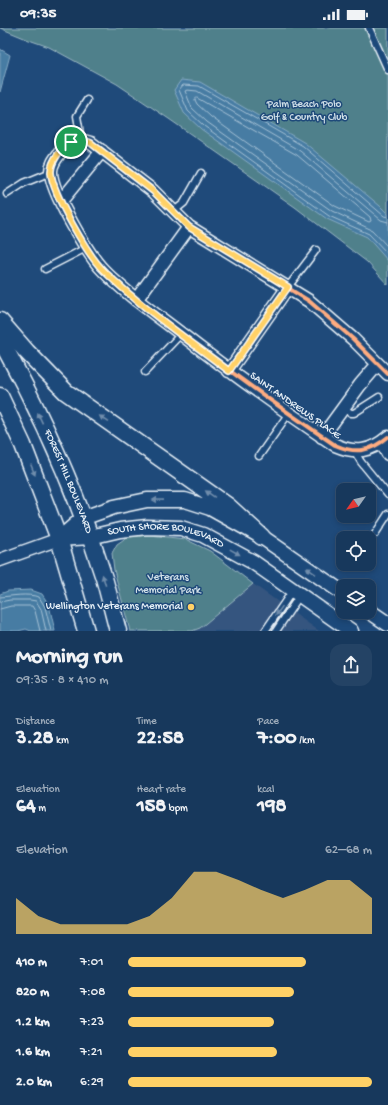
<!DOCTYPE html>
<html lang="en">
<head>
<meta charset="utf-8">
<style>
	:root { --surface:#17385c; --page:#244365; --text:#f1f3f6; --muted:#9eacbb; --line:#365272; --accent:#ffd166 }
	body { margin:0; font-family:"Gochi Hand",sans-serif; background:var(--page); color:var(--text); height:100vh; display:flex; flex-direction:column; font-size:15px; white-space:nowrap }
	* { box-sizing:border-box; margin:0 }
	p { font-size:13px; color:var(--muted) }
	.icon { flex:none; width:22px; height:22px; fill:none; stroke:currentColor; stroke-width:2; stroke-linecap:round; stroke-linejoin:round }
	.map { position:relative; height:603px; overflow:hidden }
	.sheet { display:flex; flex-direction:column; background:var(--surface); flex:1 }
	.sheet>* { flex:none }
	.needle { width:26px; rotate:236deg }
	.controls { position:absolute; left:336px; top:455px; display:grid; gap:8px }
	.controls a { display:grid; place-items:center; width:40px; height:40px; border-radius:8px; background:var(--surface); box-shadow:0 2px 6px #0003,0 0 0 1px var(--line); font-size:20px }
	.pin { position:absolute; display:grid; place-items:center; width:34px; height:34px; color:#fff; margin:-17px; border:2px solid #fff; border-radius:50%; box-shadow:0 1px 4px #0007 }
	.round { display:grid; place-items:center; flex:none; width:42px; height:42px; border-radius:12px; background:var(--page) }
	.overview { display:flex; align-items:center; justify-content:space-between; height:68px; padding:0 16px }
	h1 { font-size:22px; font-weight:700; line-height:30px }
	.stats { display:grid; grid-template-columns:repeat(3,1fr); gap:6px; height:68px; padding:4px 16px }
	.stats div { display:grid; align-content:center }
	.stats b { font-size:20px; font-weight:700 }
	.stats small { font-size:11px; font-weight:400 }
	.stats p { font-size:11px }
	.chart { height:112px; padding:8px 16px }
	.chart p { display:flex; justify-content:space-between }
	.chart svg { width:100%; height:72px; margin-top:4px; fill:var(--accent); opacity:.7 }
	ul { padding:0 16px; list-style:none; font-size:13px }
	li { display:grid; grid-template-columns:64px 48px 1fr; align-items:center; height:30px }
	li i { height:10px; border-radius:5px; background:var(--accent) }
	.status { display:flex; justify-content:space-between; align-items:center; height:28px; padding:0 20px; background:var(--surface); direction:ltr }
	.status svg { height:11px; fill:currentColor }
	.map>svg:first-child { display:block }
</style>
</head>
<body>
<div class="status"><b>09:35</b><svg viewBox="0 0 49 12"><path d="M0 12V9h3v3zM5 12V6h3v6zM10 12V3h3v9zM15 12V0h3v12zM26 1h20v11H26zM47 4h2v5h-2z"/></svg></div>
<div class="map">
<svg width="388" height="603" viewBox="0 0 388 603">
	<rect width="100%" height="100%" fill="#1f4a7a"/>
	<filter id="ink" filterUnits="userSpaceOnUse"><feTurbulence type="fractalNoise" baseFrequency=".025" numOctaves="2"/><feDisplacementMap in="SourceGraphic" scale="8" xChannelSelector="R" yChannelSelector="G"/><feConvolveMatrix kernelMatrix="1 2 1 2 8 2 1 2 1" color-interpolation-filters="sRGB"/></filter>
	<g filter="url(#ink)">
		<path fill="#35557f" d="M253,556L319,603H192L200,600Z"/>
		<path fill="#4f808b" stroke="#9cb8c2" d="M0,0H388V257L367,234L295,179L169,91L117,56L49,19L29,12Z
			M150,507L185,511L210,523L253,556L200,600L192,603H130L114,542L112,525L117,516L127,509Z"/>
		<path fill="#467ca3" stroke="#87abc5" d="M0,21L10,27L0,64Z
			M181,52L200,54L305,115L380,178L388,186V233L367,209L327,191L201,101L184,85L174,62Z
			M31,562L42,566L49,577L55,603H31L26,601L18,603H0V566L8,563Z"/>
		<g fill="none" stroke-linecap="round" stroke-linejoin="round">
			<path stroke="#a7c2d6" stroke-width="1" d="M197,70L297,127L370,189L371,193L369,194L335,178L211,89L197,76L195,72Z
				M388,189L384,188L303,118L199,58L183,57L179,62L188,83L204,98L329,188L369,206L388,226
				M388,194L381,192L300,123L197,63L187,62L185,63L192,80L207,94L332,183L372,202L388,219
				M0,569C14,568 26,565 39,569L45,579L51,603
				M0,574L10,572H30L36,573L41,581L46,603
				M0,581L11,578H32L35,583L40,603"/>
			<g stroke="#e8f1f8" stroke-width="9">
				<path id="service" d="M369,0L388,42
					M81,111L77,88L87,72
					M7,166L24,155L51,144
					M173,184L184,175L201,145
					M45,241L86,220
					M288,259L316,222
					M145,344L181,306
					M343,380L351,385H354L379,369
					M355,424L361,434L388,467
					M259,428L289,385
					M375,506L388,486
					M265,603L293,562
					M276,603L300,567"/>
			</g>
			<g stroke="#e8f1f8" stroke-width="15">
				<path id="minor" d="M61,173L102,123
					M136,272L189,199
					M229,343L288,259
					M388,346L353,311L309,273L189,199L153,163L91,115C79,111 70,112 62,122C57,129 51,135 51,143C50,162 89,228 103,242C126,266 154,285 180,305C230,344 282,381 335,417C356,426 370,424 388,409
					M322,409L360,357L378,336
					M382,415L388,426
					M0,532L59,511"/>
			</g>
			<g stroke="#e8f1f8" stroke-width="17">
				<g id="tertiary">
					<path id="s1" d="M59,511L90,509L120,502L147,499L181,500L203,507L253,534L351,603"/>
					<path d="M59,511L83,490L114,479L147,472H185L210,480L262,509L343,565"/>
					<path d="M369,583L388,596"/>
				</g>
			</g>
			<g stroke="#e8f1f8" stroke-width="19">
				<g id="secondary">
					<path d="M0,293L27,324L66,364L228,478L262,509"/>
					<path id="s2" d="M0,311C42,387 78,467 104,550C109,567 113,585 118,603"/>
					<path d="M0,368L23,417L59,511L86,603"/>
				</g>
			</g>
			<use href="#service" stroke="#1f4a7a" stroke-width="6"/>
			<use href="#minor" stroke="#1f4a7a" stroke-width="12"/>
			<use href="#tertiary" stroke="#1f4a7a" stroke-width="14"/>
			<use href="#secondary" stroke="#1f4a7a" stroke-width="16"/>
			<g stroke="#1f4a7a" stroke-width="6">
				<path id="cycleway" d="M388,346L353,311L309,273L189,199L153,163L91,115C79,111 70,112 62,122C57,129 51,135 51,143C50,162 89,228 103,242C126,266 154,285 180,305C230,344 282,381 335,417C356,426 370,424 388,409"/>
			</g>
			<use href="#cycleway" stroke="#ffac80" stroke-width="4"/>
		</g>
		<defs><path id="oneway-solid" d="M-6-.8H1V-3.2L6.5 0L1 3.2V.8H-6Z"/></defs>
		<g fill="#6f8dac">
			<use href="#oneway-solid" transform="translate(40 390) rotate(-115)"/>
			<use href="#oneway-solid" transform="translate(104 391) rotate(-145)"/>
			<use href="#oneway-solid" transform="translate(33 442) rotate(68)"/>
			<use href="#oneway-solid" transform="translate(210 466) rotate(-145)"/>
			<use href="#oneway-solid" transform="translate(158 472) rotate(-179)"/>
			<use href="#oneway-solid" transform="translate(235 524) rotate(29)"/>
			<use href="#oneway-solid" transform="translate(311 543) rotate(-145)"/>
			<use href="#oneway-solid" transform="translate(104 552) rotate(-106)"/>
			<use href="#oneway-solid" transform="translate(279 583) rotate(125)"/>
		</g>
	</g>
	<g fill="none" stroke-linecap="round" stroke-linejoin="round" filter="url(#ink)">
		<g stroke="#fff" stroke-width="8">
			<path id="route" d="M81,111L91,115L153,163L189,199L288,259L229,343C187,311 142,280 104,243C88,228 53,166 51,145C50,134 63,117 72,113C75,112 78,112 81,111Z"/>
		</g>
		<use href="#route" stroke="#ffd166" stroke-width="5"/>
	</g>
	<circle fill="#ffd166" stroke="#1f4a7a" stroke-width="1.5" cx="191" cy="579" r="4"/>
	<g text-anchor="middle" dominant-baseline="central" stroke-width="3" stroke-linejoin="round" paint-order="stroke">
		<g font-size="11" fill="#d1e0e8" stroke="#1f4a7a">
			<text x="304" y="77">Palm Beach Polo<tspan x="304" dy="13">Golf &amp; Country Club</tspan></text>
			<text x="168" y="550">Veterans<tspan x="168" dy="13">Memorial Park</tspan></text>
		</g>
		<g font-size="11" fill="#e8f1f8" stroke="#1f4a7a">
			<text transform="translate(295 378) rotate(35)">SAINT ANDREWS PLACE</text>
			<text stroke="none"><textPath href="#s2" startOffset="158">FOREST HILL BOULEVARD</textPath></text>
			<text stroke="none"><textPath href="#s1" startOffset="109">SOUTH SHORE BOULEVARD</textPath></text>
		</g>
		<g font-size="11" fill="#e8f1f8" stroke="#1f4a7a" text-anchor="end">
			<text x="183" y="579">Wellington Veterans Memorial</text>
		</g>
	</g>
</svg>
<div class="controls">
<a><svg class="needle" viewBox="-14 -14 28 28"><path d="M0-13l5 13h-10z" fill="#e53935"/><path d="M0 13l5-13h-10z" fill="#9eacbb"/></svg></a>
<a><svg class="icon" aria-label="locate" viewBox="0 0 24 24"><circle cx="12" cy="12" r="6"/><path d="M12 2v4M12 18v4M2 12h4M18 12h4"/></svg></a>
<a><svg class="icon" aria-label="layers" viewBox="0 0 24 24"><path d="M12 4l9 5-9 5-9-5zM3 14l9 5 9-5"/></svg></a>
</div>
<div class="pin" style="left:71px;top:114px;background:#1e9e55"><svg class="icon" aria-label="arrive" viewBox="0 0 24 24"><path d="M6 21V4h12l-3 4 3 4H6"/></svg></div>
</div>
<section class="sheet">
<div class="overview"><div><h1>Morning run</h1><p>09:35 · 8 × 410 m</p></div><a class="round"><svg class="icon" aria-label="share" viewBox="0 0 24 24"><path d="M12 15V3M7 8l5-5 5 5M5 13v7h14v-7"/></svg></a></div>
<div class="stats">
<div><p>Distance</p><b>3.28<small> km</small></b></div>
<div><p>Time</p><b>22:58</b></div>
<div><p>Pace</p><b>7:00<small> /km</small></b></div>
</div>
<div class="stats">
<div><p>Elevation</p><b>64<small> m</small></b></div>
<div><p>Heart rate</p><b>158<small> bpm</small></b></div>
<div><p>kcal</p><b>198</b></div>
</div>
<div class="chart"><p><span>Elevation</span>62–68 m</p>
<svg viewBox="0 0 160 44" preserveAspectRatio="none"><path d="M0 44V22L10 33L20 38L30 38L40 38L50 38L60 33L70 22L80 6L90 6L100 11L110 17L120 22L130 17L140 11L150 11L160 22V44z"/></svg>
</div>
<ul>
<li><b>410 m</b>7:01<i style="width:73%"></i></li>
<li><b>820 m</b>7:08<i style="width:68%"></i></li>
<li><b>1.2 km</b>7:23<i style="width:60%"></i></li>
<li><b>1.6 km</b>7:21<i style="width:61%"></i></li>
<li><b>2.0 km</b>6:29<i style="width:100%"></i></li>
</ul>
</section>
</body>
</html>
